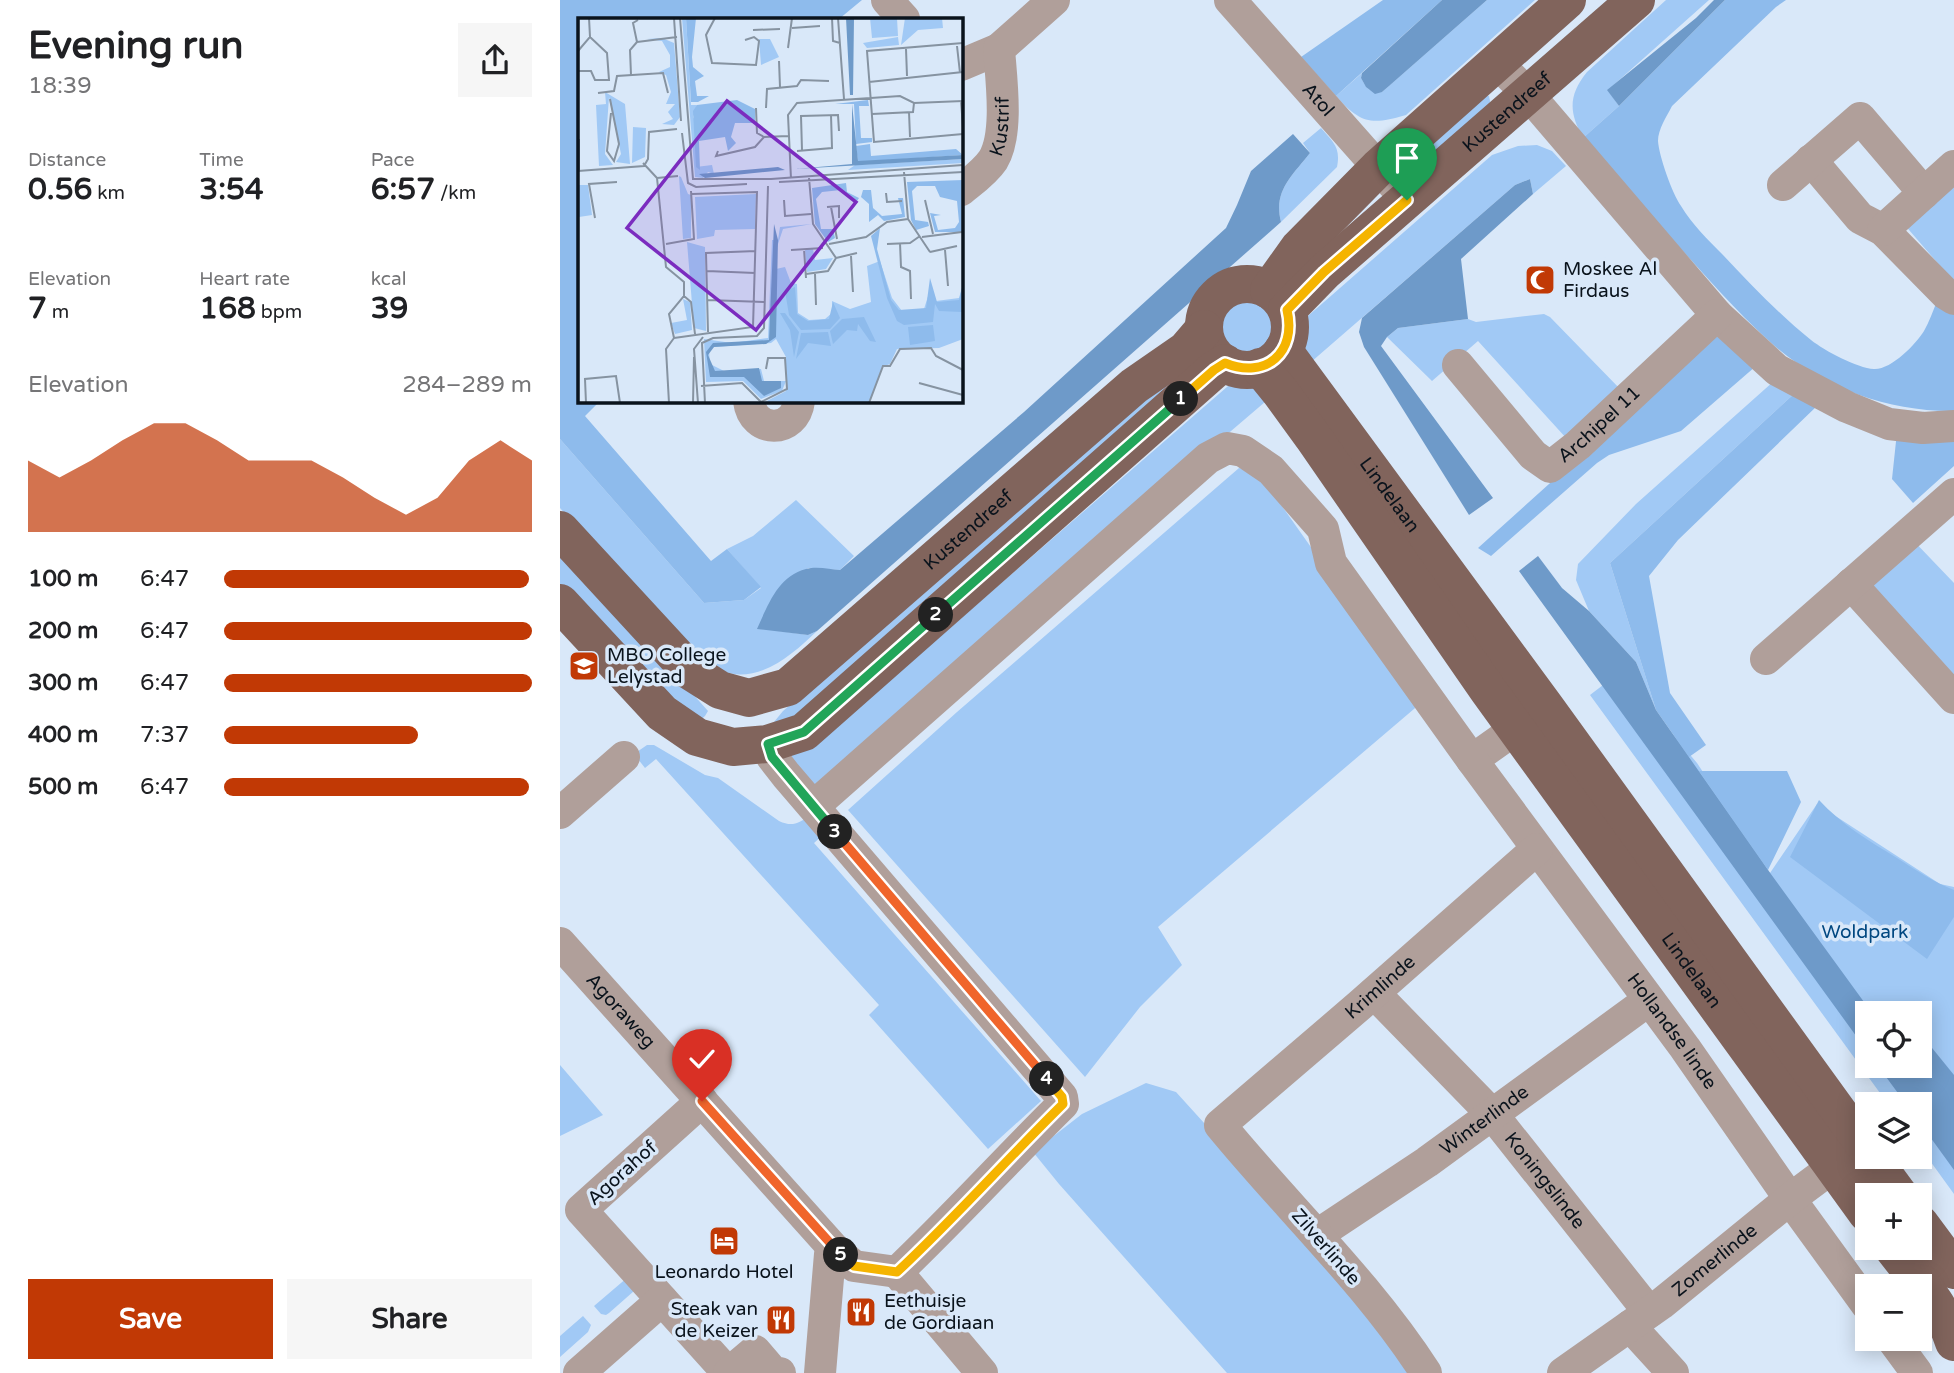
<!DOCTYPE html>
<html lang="en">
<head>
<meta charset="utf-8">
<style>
	:root { --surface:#fff; --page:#f6f6f6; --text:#202124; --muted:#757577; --accent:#c13905 }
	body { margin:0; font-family:"Varela Round",sans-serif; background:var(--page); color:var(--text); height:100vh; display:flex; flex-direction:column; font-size:26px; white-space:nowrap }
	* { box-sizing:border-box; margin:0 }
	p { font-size:23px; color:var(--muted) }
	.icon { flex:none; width:38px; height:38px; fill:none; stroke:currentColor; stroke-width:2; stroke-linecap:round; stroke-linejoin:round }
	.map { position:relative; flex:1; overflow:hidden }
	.panel { display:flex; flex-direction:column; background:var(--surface); width:560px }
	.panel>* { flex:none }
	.controls { position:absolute; left:1295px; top:1001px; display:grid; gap:14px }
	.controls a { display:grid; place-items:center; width:77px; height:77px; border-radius:0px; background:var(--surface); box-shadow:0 4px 18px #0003; font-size:35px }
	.pin { position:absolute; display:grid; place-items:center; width:60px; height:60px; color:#fff; margin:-72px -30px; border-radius:50% 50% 50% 0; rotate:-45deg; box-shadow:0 0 7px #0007 }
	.pin .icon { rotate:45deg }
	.km { position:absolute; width:35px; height:35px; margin:-18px; border-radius:50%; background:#222; color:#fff; font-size:19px; line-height:35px; text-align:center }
	.round { display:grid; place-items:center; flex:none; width:74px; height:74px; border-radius:0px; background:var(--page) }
	.summary { display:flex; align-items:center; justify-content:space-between; height:119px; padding:0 28px }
	h1 { font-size:38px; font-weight:800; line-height:52px }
	.figures { display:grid; grid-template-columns:repeat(3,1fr); gap:10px; height:119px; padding:7px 28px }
	.figures div { display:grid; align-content:center }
	.figures b { font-size:30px; font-weight:800 }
	.figures small { font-size:19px; font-weight:400 }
	.figures p { font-size:19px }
	.chart { height:196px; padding:14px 28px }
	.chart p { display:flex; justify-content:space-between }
	.chart svg { width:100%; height:126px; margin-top:7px; fill:var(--accent); opacity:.7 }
	.action { display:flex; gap:14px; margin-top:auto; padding:14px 28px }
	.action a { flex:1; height:80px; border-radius:0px; background:var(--accent); color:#fff; font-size:28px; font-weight:800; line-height:80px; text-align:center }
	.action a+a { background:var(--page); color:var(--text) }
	ul { padding:0 28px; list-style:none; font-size:23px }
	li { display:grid; grid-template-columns:112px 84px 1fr; align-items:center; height:52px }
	li i { height:18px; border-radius:9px; background:var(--accent) }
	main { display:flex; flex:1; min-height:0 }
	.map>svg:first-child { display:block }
</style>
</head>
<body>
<main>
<section class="panel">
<div class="summary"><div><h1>Evening run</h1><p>18:39</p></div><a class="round"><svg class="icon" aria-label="share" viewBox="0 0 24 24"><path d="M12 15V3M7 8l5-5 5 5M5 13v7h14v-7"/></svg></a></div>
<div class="figures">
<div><p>Distance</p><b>0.56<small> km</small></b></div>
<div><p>Time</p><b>3:54</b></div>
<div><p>Pace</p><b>6:57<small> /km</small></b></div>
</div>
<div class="figures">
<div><p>Elevation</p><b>7<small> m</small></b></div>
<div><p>Heart rate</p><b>168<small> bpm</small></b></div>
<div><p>kcal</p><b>39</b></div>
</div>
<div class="chart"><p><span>Elevation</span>284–289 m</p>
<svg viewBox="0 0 160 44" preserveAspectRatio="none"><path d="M0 44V19L10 25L20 19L30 12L40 6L50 6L60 12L70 19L80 19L90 19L100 25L110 32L120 38L130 32L140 19L150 12L160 19V44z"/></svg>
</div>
<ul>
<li><b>100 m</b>6:47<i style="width:99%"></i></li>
<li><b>200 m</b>6:47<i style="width:100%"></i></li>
<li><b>300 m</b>6:47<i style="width:100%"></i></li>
<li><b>400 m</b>7:37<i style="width:63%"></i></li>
<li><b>500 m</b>6:47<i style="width:99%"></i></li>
</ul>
<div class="action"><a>Save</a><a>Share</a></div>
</section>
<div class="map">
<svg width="1394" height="1373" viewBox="0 0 1394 1373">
	<rect width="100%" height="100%" fill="#d9e8f9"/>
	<path fill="#a1c9f5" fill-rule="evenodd" d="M927,0H975L846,115C811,125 801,124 776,96L802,73L801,78C808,90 808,91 822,92Z
		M1106,0H1149L1048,90L1059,106L1023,138C1009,112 1008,96 1027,72Z
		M919,93L929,96L932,111L858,170L841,171Z
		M761,128C773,142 781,147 777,167L721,222C713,191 732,176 750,153L743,143Z
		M977,145L992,151L1006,166L973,194L970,179L955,185L743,369L736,348L740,323L932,155L958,146Z
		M1394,178V282L1343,223Z
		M659 326a28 28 0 1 1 56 0a28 28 0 1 1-56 0Z
		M984,314L990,317L1061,390L1007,439L918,341L872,381L827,337L838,328L908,319L916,322Z
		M638,355L643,362L218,738L214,722L223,711Z
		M675,380L693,381L712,396L252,789L223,758L309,698Z
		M1214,381L1235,393L1050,563L1096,710L1076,662L1029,611L1016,580L1018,564L1076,504Z
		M0,439L144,603L184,600L201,588L167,549L193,536L236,500L294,556L280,570L248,568L198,628L248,635L257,631C233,654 201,683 164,672C154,669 144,663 134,658L0,508Z
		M679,468L692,471L712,492L861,703L598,927L622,965L580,1007L525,1077L288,810L397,712Z
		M1349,536L1394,583V680L1302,580Z
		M0,545L148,711L145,716L136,724L0,594Z
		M1060,672L1137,763L1210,873L1257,804L1380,884L1394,887V1194L1360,1147V1104H1328L1030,695ZM1307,1013H1360V1066H1307Z
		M87,745H94L145,775L158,778L219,821C232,827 238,824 250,815L264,834L254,843L481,1101L428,1149L309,1015L319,1005L96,759L85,768L74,754Z
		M0,1065L43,1115L0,1136Z
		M586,1083L616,1092L702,1187L853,1373H667L499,1184L473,1152L522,1114Z
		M68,1277L74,1291L49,1313L46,1315L41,1314L34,1306Z
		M23,1316L31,1325L28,1332L0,1357V1336Z"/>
	<path fill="#8ebbec" d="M0,0H302L279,19H19V401H40L25,416L151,561L167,549L201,587L184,600L144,603L0,439Z
		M823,0H882L776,96L741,57Z
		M1165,0H1226L1216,7L1112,106C1107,116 1098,129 1098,141C1099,156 1112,193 1121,206C1132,224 1148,240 1163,255C1191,285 1220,315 1251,340C1265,351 1297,368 1314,369C1331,370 1356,344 1364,331C1369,322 1373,311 1377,301L1394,315V411C1330,412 1266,389 1217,348C1187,322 1158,290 1131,260C1100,226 1069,192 1038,157L1023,138L1059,106Z
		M1159,331L1196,366L1121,431L1049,455L1037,463L931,556L918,548Z
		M1235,393L1258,405L1118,540L1089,576L1110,693L1146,745L1129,757L1096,710L1050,563Z
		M1337,432L1394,438V466L1353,503L1332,479Z
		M1139,771H1227L1241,802L1208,870Z
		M1259,800C1281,824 1309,841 1337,858C1356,870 1373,882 1394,890V917L1367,959L1230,857Z"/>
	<path fill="#6e9ac9" d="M882,0H927L829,86L822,92L815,94L806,87L801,78L802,73Z
		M1154,0H1165L1059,106L1047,90L1136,18Z
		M733,134L750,153C732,176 713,191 721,222L257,631L248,635L197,629C208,605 218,576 246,569C256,566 270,569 280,570L464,412L666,228L677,205L691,171Z
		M970,179L973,194L901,259L908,319L838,328L827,337L821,346L933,498L909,515L804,347L799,332L802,318L955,185Z
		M978,556L1002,588L1029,611L1076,662L1096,710L1208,870L1312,1013H1307V1051L959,571Z
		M1360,1036L1368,1043L1394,1075V1170L1360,1123V1104H1346L1318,1066H1360Z"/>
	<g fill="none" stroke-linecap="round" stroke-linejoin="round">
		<g stroke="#b09f9a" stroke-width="32">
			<path d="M327,0L344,19"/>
			<path id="s1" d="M670,0L847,200"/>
			<path d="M937,63L968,94L1157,315L1217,370L1287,407L1329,424L1363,428L1394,426"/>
			<path d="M401,65L439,49"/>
			<path d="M1251,160L1300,218L1323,230L1386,294L1394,299"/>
			<path d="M1223,185L1300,118L1364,193"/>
			<path id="s2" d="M401,190C412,181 425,172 433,160C449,134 441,78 439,49L494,0"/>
			<path d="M1323,230L1394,166"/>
			<path id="s3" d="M898,365L973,455L990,467L1018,445L1157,315"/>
			<path d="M189,401C193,434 235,434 239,401"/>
			<path d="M1291,584L1394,698"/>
			<path d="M1206,659L1394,494"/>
			<path d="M207,744L212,757L226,775L502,1097L503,1104C447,1159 394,1218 337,1272"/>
			<path d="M912,760L974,716"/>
			<path id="s4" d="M254,806L648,458L667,448L683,451L711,470L763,529L771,563L912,760L1125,1048L1230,1199L1307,1305"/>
			<path d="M0,813L64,757"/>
			<path id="s5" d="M0,943L275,1250L294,1266L337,1272"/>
			<path id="s6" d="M814,993L932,1114L1089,1312"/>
			<path d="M142,1101L21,1210L168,1373"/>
			<path id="s7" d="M757,1235L867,1162L1089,1000"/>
			<path d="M337,1272L422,1373"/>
			<path d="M1070,1326L1113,1373"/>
			<path d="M1332,1339L1357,1373"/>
			<path d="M19,1373L102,1300"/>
			<path d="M169,1373L195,1351L213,1372L220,1373"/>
			<path d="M260,1373L270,1254L275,1250"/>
			<path id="s8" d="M866,1373C808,1283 728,1208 660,1125L800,1005L977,849"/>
			<path id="s9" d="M1003,1373L1101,1304L1230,1199L1293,1152"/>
		</g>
		<g stroke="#81645c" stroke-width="38">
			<circle cx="687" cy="327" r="43"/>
			<path d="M709,290L739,248L818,168L1007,0"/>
			<path id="s10" d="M727,310L764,272L1076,0"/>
			<path id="s11" d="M723,350L986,708L1307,1152"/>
			<path id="s12" d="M700,367L721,393L753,437L928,690L1307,1213"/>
			<path id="s13" d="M0,530L130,671L160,690L189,698L228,687L574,386L626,350L644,329"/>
			<path d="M0,603L102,713L137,737L173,747L207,744L244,732L654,370L665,363"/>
			<path d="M1311,1157L1339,1195"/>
			<path d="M1360,1224L1394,1270"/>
			<path d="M1333,1248C1355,1277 1383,1307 1394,1342"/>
		</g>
	</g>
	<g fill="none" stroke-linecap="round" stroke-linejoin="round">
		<g stroke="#fff" stroke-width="14">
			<path id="split-1" d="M621,399L654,370L665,363C706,380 737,352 727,310L764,272L847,200"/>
		</g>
		<g stroke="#fff" stroke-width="14">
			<path id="split-2" d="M376,615L621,399"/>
		</g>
		<g stroke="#fff" stroke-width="14">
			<path id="split-3" d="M275,832L212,757L208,744L244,732L376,615"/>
		</g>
		<g stroke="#fff" stroke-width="14">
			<path id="split-4" d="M275,832L487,1079"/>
		</g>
		<g stroke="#fff" stroke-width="14">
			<path id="split-5" d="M281,1255L294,1266L337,1272C395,1218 447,1159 503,1104L502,1097L487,1079"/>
		</g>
		<g stroke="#fff" stroke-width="14">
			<path id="split-6" d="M142,1101L281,1255"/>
		</g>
		<use href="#split-1" stroke="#f5b400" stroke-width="9"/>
		<use href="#split-2" stroke="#22a559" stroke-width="9"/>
		<use href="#split-3" stroke="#22a559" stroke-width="9"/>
		<use href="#split-4" stroke="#f0652b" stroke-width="9"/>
		<use href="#split-5" stroke="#f5b400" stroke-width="9"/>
		<use href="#split-6" stroke="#f0652b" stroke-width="9"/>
	</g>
	<defs>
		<g id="mosque-square" transform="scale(1.575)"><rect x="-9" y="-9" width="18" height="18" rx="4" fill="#c13905" stroke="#d9e8f9"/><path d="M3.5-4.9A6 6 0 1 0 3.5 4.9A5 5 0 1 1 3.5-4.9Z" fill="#fff"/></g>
		<g id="university-square" transform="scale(1.575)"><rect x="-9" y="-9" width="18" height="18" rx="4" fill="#c13905" stroke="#d9e8f9"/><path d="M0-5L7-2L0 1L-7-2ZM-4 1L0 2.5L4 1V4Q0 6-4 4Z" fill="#fff"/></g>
		<g id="hotel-square" transform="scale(1.575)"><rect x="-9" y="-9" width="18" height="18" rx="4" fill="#c13905" stroke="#d9e8f9"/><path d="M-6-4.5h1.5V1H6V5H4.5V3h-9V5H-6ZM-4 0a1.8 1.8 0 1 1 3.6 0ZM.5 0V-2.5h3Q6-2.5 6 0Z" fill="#fff"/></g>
		<g id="restaurant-square" transform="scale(1.575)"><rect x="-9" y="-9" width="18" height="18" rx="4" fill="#c13905" stroke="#d9e8f9"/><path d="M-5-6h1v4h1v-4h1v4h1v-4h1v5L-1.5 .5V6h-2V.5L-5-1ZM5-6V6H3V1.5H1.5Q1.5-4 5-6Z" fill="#fff"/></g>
	</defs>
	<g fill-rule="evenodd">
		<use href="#mosque-square" x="980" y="280"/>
		<use href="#university-square" x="24" y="666"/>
		<use href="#hotel-square" x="164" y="1241"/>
		<use href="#restaurant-square" x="301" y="1312"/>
		<use href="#restaurant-square" x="221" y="1320"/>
	</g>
	<g text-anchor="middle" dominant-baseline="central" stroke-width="7" stroke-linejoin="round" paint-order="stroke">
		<g font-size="19" fill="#0a131c" stroke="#d9e8f9">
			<text stroke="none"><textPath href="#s1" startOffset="133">Atol</textPath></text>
			<text stroke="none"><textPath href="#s10" startOffset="296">Kustendreef</textPath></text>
			<text stroke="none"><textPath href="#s2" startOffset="79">Kustrif</textPath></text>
			<text stroke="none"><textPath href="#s3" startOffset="203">Archipel 11</textPath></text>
			<text stroke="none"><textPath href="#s11" startOffset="180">Lindelaan</textPath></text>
			<text stroke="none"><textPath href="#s13" startOffset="537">Kustendreef</textPath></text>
			<text stroke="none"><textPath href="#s12" startOffset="742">Lindelaan</textPath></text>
			<text stroke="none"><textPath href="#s8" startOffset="534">Krimlinde</textPath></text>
			<text stroke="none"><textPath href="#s5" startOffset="91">Agoraweg</textPath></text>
			<text stroke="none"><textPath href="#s4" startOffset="1290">Hollandse linde</textPath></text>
			<text stroke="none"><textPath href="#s7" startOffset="203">Winterlinde</textPath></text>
			<text transform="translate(62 1173) rotate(-42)">Agorahof</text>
			<text stroke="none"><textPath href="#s6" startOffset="254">Koningslinde</textPath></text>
			<text transform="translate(766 1247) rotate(49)">Zilverlinde</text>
			<text stroke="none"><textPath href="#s9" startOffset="189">Zomerlinde</textPath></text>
		</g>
		<g font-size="19" fill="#0a131c" stroke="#d9e8f9" text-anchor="start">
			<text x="1003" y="269">Moskee Al<tspan x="1003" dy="22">Firdaus</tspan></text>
			<text x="47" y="655">MBO College<tspan x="47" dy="22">Lelystad</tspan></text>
			<text x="164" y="1272" text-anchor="middle">Leonardo Hotel</text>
			<text x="324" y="1301">Eethuisje<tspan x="324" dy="22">de Gordiaan</tspan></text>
			<text x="198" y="1309" text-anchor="end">Steak van<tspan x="198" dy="22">de Keizer</tspan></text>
		</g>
		<g font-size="19" fill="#004780" stroke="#d9e8f9">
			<text x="1305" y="932">Woldpark</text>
		</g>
	</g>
	<g transform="translate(18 18)">
		<rect width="385" height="385" fill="#d9e8f9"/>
		<path d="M104,0H108L113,87H119L115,99L120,107L118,149L134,147L136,156L130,154L125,160L117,159ZM292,0H319L320,18L294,20ZM327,0H364L365,10L340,12L323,27ZM320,19L321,27L289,30L285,25ZM84,20L96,25L102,99L96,107L84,106L95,101L90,94L97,86H88L93,74L88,57L81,54L92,49V37L84,23L69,21ZM181,21H192L201,39L183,47ZM27,74L47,86L52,146L38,144L43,136L31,79L27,136L35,147L21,148L18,87L28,86ZM55,109L68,110L67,139L54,145ZM385,141V145L270,152L277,147ZM101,158L103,159L110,176L113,177V220L105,221ZM0,167H10L14,197L1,199ZM178,176L177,211L137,212L136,218L119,221L117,179ZM234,206L205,211L199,229L198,251L207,249L213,265L219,266L220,295L231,302L247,301L254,295V283L272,291L293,284L289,248L302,243L314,280L324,293L346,291L352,272L358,283L381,280L385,266V321L361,330L319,331L312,346L304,349L291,385H185L208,373V339L198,321L193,325L136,329L131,332L132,346L148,354L183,351L186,363H208L204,373L183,381L165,363L128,364L126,321L154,325L190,320L194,222H200L202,209ZM109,224L127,229L128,313L116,310ZM227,231H235L237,242L255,240L248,251L229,254ZM105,281L112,284L114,312L97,316L93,305L109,302Z" fill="#a1c9f5"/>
		<path d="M108,0H118L114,39L115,49L126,58L117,63L119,78H131L120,84H113ZM159,82L177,91V105H157L153,119L158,125L150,133L147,119L121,123L122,152L118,149L115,93L119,87ZM290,82L291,88H281L283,120H294V124L278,126L276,86H257ZM292,126L293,138L378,131L385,137L280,144L278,128ZM385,162V214H357L352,195L363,197L356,198L360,212L377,210L381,204L379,183L362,179L357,168H339L334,173L337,202L350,204L351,208L338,212L333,202L329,164ZM268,165L269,174L281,180L279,183L263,172L244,174L238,181L243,211H255L257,220L250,224L237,206L234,170ZM285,172H293L295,190L304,198L324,196L320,180H325L327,199L306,203L300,197L291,204V186L283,179ZM302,210L299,231L313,282L321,292L348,290L352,260L359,284L381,282L385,266L384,294L361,293L357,286L355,304L326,307L319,303L309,280L293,218ZM217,269L219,296L230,303L251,301L255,284L262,300L252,311L223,312L211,297L207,273ZM202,295H207L221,314L216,339L212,312ZM286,299L298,324L292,323L280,306L279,313L269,312L255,326L252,313L264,301ZM355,307L357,323L332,327L330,309ZM250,314L253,328L230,325L218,341L223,315Z" fill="#8ebbec"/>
		<path d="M268,0H276L275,77H272ZM274,86L280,143L385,137V141L217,151L274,146ZM200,149L207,152L127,160L121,156ZM196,206L200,222L198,319L188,326L136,329L130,337L137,353L181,350L184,363H203V370L186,378L166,359H132L128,334L135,325L191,322Z" fill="#6e9ac9"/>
		<path fill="none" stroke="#8693a1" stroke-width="2" d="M96,0L103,103M102,0L115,161H193L385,147M137,0L128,17L134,45L178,47L181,23L176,19L167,22M254,0L255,23L262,25M260,0L266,81M214,10L242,8M175,12L202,11M59,24L99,19M59,24L55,5L60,2M385,25L289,33L296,124L385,116M379,28L382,55M210,30L214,0M328,31L329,58M0,33L12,19L11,0M201,43L202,69M0,53H13L17,62H31L29,35L12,19M53,57L52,32L59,24M291,64L385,54M20,75L36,73L39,58L85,55L90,75M32,81L41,126L36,143L29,133L33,95M383,83L385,109M178,90L179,115L186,119M188,90L189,71L219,68L223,62L251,63M331,94L332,119M294,96L335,94L336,85M104,115L110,165L118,169L169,166M1,121V153M224,132L223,98L260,97L261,113M140,133L138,138L177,129L186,119L210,118M219,133L254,130L253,97M65,145L79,160L88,249L106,264V278L91,296L96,320M0,153L66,148L70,141L71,114L99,111M326,154L330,201L352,234M79,160L100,158M213,161L210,97L219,85L322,78L336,85L385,83M201,164L385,154M308,175L309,184L324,183M206,182L207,198L233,196M347,182L355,216M249,189L261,188V200M253,189L259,221M17,200L11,166L39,164M344,219L384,214M322,225L323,249L332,253L333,281M88,226L116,221L113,173M251,226L288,219L309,204L330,201M309,226L332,225L342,218M226,231L228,260M213,232L245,230M367,232L370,268M352,234L379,228M273,238L275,274M258,240L279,235M129,253L177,255M228,256L250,253L258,240L235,206L231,160M237,256L238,287M106,278L113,284L117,316M129,282L186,284M130,314L128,235L178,233M96,320L175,309L179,174L114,176M341,365L385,377M123,368L164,365L184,385M183,384L209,371L207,340H190L188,351M8,385L7,361L38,358L42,385M91,385L88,331L96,320M115,385L116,339M120,385L116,331L125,319M127,385L124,325L135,320L179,318L186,310L190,168M291,385L305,348H312L322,331L353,330L358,338L385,352"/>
		<path fill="#7b2cbf" fill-opacity="0.15" stroke="#7b2cbf" stroke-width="3.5" d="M149,83L278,184L178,312L49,210Z"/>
		<rect width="385" height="385" fill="none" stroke="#0a131c" stroke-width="3.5"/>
	</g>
</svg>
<div class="controls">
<a><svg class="icon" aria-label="locate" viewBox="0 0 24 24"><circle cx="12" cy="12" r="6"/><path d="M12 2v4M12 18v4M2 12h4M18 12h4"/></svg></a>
<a><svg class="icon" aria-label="layers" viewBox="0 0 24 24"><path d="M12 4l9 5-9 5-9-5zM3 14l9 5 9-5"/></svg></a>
<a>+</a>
<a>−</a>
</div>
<div class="pin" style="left:847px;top:200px;background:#1e9e55"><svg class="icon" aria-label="arrive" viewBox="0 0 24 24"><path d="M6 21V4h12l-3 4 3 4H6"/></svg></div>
<div class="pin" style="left:142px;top:1101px;background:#d93025"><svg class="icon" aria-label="check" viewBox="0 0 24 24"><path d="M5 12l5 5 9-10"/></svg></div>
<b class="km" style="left:621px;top:399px">1</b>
<b class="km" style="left:376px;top:615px">2</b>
<b class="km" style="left:275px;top:832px">3</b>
<b class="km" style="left:487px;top:1079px">4</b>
<b class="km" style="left:281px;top:1255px">5</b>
</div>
</main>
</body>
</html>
